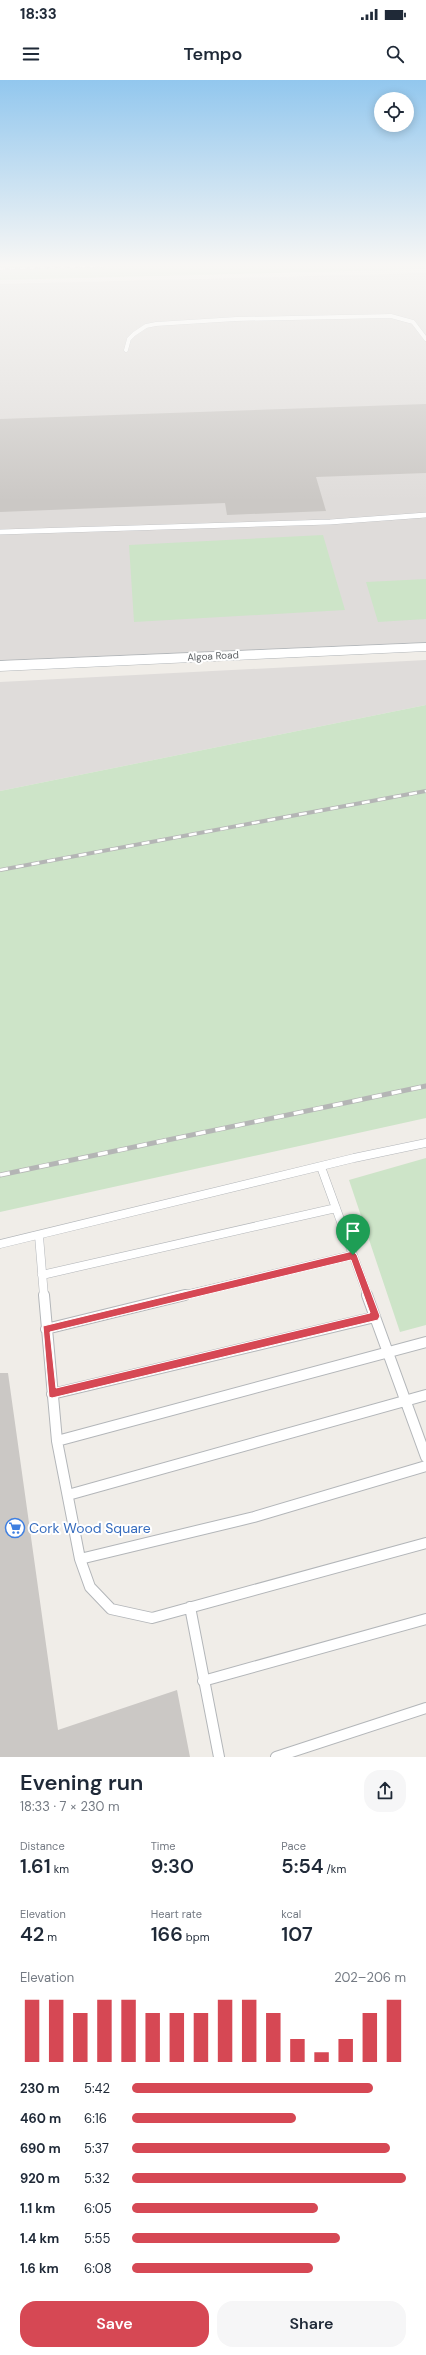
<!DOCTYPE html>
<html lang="en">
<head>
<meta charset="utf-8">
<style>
	:root { --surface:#fff; --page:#f6f6f7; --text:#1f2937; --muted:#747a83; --accent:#d64854 }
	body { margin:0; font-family:"DM Sans",sans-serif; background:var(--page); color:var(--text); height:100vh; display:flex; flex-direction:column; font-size:15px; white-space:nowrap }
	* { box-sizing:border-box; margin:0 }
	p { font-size:13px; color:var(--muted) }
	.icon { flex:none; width:22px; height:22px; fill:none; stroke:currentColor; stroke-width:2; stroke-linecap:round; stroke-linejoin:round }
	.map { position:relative; height:1677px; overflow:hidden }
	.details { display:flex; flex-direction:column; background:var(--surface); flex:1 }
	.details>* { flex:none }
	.fabs { position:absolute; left:374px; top:12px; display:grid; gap:8px }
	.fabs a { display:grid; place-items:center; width:40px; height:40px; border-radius:50%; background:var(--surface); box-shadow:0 2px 10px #0003; font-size:20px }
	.pin { position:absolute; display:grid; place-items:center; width:34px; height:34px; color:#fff; margin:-41px -17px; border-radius:50% 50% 50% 0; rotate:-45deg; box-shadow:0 0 4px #0007 }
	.pin .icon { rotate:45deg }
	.round { display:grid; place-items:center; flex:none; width:42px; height:42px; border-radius:16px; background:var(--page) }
	.overview { display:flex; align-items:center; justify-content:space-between; height:68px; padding:0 20px }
	h1 { font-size:22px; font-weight:600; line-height:30px }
	.figures { display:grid; grid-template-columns:repeat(3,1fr); gap:6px; height:68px; padding:4px 20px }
	.figures div { display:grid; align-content:center }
	.figures b { font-size:20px; font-weight:600 }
	.figures small { font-size:11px; font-weight:400 }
	.figures p { font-size:11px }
	.chart { height:112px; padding:8px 20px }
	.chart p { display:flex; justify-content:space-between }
	.chart svg { width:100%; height:72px; margin-top:4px; stroke:var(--accent); stroke-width:6 }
	.cta { display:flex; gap:8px; margin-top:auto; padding:8px 20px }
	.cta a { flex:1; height:46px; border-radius:16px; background:var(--accent); color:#fff; font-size:16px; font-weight:600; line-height:46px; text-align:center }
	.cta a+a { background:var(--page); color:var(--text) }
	ul { padding:0 20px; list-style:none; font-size:13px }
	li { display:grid; grid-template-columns:64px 48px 1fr; align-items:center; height:30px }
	li i { height:10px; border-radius:5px; background:var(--accent) }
	.status { display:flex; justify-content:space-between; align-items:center; height:28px; padding:0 20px; background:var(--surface); direction:ltr }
	.status svg { height:11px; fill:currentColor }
	header { display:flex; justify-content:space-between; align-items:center; height:52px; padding:0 20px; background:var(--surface); font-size:18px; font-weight:600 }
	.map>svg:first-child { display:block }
</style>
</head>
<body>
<div class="status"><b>18:33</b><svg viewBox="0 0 49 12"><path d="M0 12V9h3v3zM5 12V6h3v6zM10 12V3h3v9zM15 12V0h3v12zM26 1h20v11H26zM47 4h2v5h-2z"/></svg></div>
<header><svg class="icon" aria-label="menu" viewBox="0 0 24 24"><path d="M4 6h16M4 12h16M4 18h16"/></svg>Tempo<svg class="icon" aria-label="search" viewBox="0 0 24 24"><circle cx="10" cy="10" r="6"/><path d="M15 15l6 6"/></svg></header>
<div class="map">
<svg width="426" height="1677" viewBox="0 0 426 1677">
	<rect width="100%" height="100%" fill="#f0ede8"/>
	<path fill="#dfdcda" d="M426,193V564L0,583V204Z
		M426,580V625L0,711V602Z"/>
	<path fill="#cde4c8" d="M0,186H426V189L0,200Z
		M323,455L345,530L134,542L129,465Z
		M426,499V539L378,542L366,502Z
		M426,625V1038L0,1132V711Z
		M426,1078V1245L400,1252L349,1100Z"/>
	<path fill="#cbc8c5" d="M426,324V393L316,397L326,431L227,435L225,423L0,432V339Z
		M0,1293H8L58,1650L177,1610L190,1677H0Z"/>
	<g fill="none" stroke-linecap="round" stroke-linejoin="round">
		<g stroke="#b3b6b9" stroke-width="4.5">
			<path id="lane-far3" d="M126,270L129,259L134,254L146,246L156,244L236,239L391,236L413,242L426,259"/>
		</g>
		<g stroke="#b3b6b9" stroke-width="5.5">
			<path id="lane-far2" d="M0,452L330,442L426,435"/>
		</g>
		<g stroke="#b3b6b9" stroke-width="9">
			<path id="lane-far1" d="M321,1087L368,1216
				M39,1156L44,1216
				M0,1164L354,1078L426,1063
				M42,1195L336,1128
				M181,1216L353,1175"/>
		</g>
		<g stroke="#b3b6b9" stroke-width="12">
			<path id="lane" d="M44,1215L57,1361L80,1479L90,1507L111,1529L152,1538L426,1463
				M367,1215L426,1377
				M46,1249L185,1215
				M52,1314L375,1237
				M57,1361L426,1262
				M68,1415L426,1315
				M80,1479L254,1437L426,1386
				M190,1527L219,1677
				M203,1601L426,1539
				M276,1677L426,1628"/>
		</g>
		<g stroke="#b2b6b9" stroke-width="1">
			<path id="secondary" d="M426,563V571L0,591V581Z"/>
		</g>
		<use href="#lane-far3" stroke="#fff" stroke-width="4"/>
		<use href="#lane-far2" stroke="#fff" stroke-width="5"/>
		<use href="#lane-far1" stroke="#fff" stroke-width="8"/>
		<use href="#lane" stroke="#fff" stroke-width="10"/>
		<use href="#secondary" fill="#fff" fill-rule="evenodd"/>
		<g stroke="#b4b5b5" stroke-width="2.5">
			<path id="rail-far2" d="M0,189L105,186"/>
		</g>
		<g stroke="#b4b5b5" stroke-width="4">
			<path id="rail-far1" d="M0,790L426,711"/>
		</g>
		<g stroke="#b4b5b5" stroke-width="5">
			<path id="rail" d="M0,1095L426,1006"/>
		</g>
		<use href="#rail-far2" stroke="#fff" stroke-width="1.5" stroke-dasharray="5" stroke-linecap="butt"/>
		<use href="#rail-far1" stroke="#fff" stroke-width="2.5" stroke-dasharray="8" stroke-linecap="butt"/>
		<use href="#rail" stroke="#fff" stroke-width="3.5" stroke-dasharray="10" stroke-linecap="butt"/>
	</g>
	<linearGradient id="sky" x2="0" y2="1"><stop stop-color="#92c7ee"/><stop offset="0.44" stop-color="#f8f7f5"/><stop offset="1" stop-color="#f8f7f5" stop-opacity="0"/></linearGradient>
	<rect width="426" height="421" fill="url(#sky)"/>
	<path fill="#d64854" stroke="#fff" fill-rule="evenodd" d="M353,1171L357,1175L380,1236L378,1240L52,1318L49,1317L43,1246ZM351,1180L370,1233L56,1308L50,1252Z"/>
	<defs>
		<g id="supermarket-ring" transform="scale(1)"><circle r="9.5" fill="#fff" stroke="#3f7fe0" stroke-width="1.5"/><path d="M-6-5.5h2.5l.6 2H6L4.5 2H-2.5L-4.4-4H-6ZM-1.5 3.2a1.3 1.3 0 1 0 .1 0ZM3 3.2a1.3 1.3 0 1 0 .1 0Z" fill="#3f7fe0"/></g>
	</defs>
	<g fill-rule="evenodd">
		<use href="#supermarket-ring" x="15" y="1448"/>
	</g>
	<g text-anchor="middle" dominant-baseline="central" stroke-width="4" stroke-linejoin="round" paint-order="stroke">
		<g font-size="10" fill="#606467" stroke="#fff">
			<text transform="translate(213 576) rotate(-3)">Algoa Road</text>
		</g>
		<g font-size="14" fill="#366cbe" stroke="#fff" text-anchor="start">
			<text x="29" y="1448">Cork Wood Square</text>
		</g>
	</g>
</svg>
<div class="fabs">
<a><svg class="icon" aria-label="locate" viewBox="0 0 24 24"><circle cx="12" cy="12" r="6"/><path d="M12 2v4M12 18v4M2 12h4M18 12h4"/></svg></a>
</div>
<div class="pin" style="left:353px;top:1175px;background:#1e9e55"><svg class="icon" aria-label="arrive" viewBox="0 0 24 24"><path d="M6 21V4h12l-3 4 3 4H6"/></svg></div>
</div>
<section class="details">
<div class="overview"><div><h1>Evening run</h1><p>18:33 · 7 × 230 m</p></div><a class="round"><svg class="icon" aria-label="share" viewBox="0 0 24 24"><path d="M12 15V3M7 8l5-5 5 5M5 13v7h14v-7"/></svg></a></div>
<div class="figures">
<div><p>Distance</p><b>1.61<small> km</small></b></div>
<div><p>Time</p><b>9:30</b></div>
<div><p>Pace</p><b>5:54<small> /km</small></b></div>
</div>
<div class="figures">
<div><p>Elevation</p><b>42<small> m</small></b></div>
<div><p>Heart rate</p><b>166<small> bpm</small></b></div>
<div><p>kcal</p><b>107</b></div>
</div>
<div class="chart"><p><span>Elevation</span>202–206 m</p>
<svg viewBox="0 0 160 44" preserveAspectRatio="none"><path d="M5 44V6M15 44V6M25 44V14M35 44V6M45 44V6M55 44V14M65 44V14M75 44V14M85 44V6M95 44V6M105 44V14M115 44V30M125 44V38M135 44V30M145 44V14M155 44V6"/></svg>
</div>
<ul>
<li><b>230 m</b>5:42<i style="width:88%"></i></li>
<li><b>460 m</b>6:16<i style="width:60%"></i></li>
<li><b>690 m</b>5:37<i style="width:94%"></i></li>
<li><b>920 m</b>5:32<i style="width:100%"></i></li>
<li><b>1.1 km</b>6:05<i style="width:68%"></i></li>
<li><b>1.4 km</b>5:55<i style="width:76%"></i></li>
<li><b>1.6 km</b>6:08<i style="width:66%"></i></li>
</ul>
<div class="cta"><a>Save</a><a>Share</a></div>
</section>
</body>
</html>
